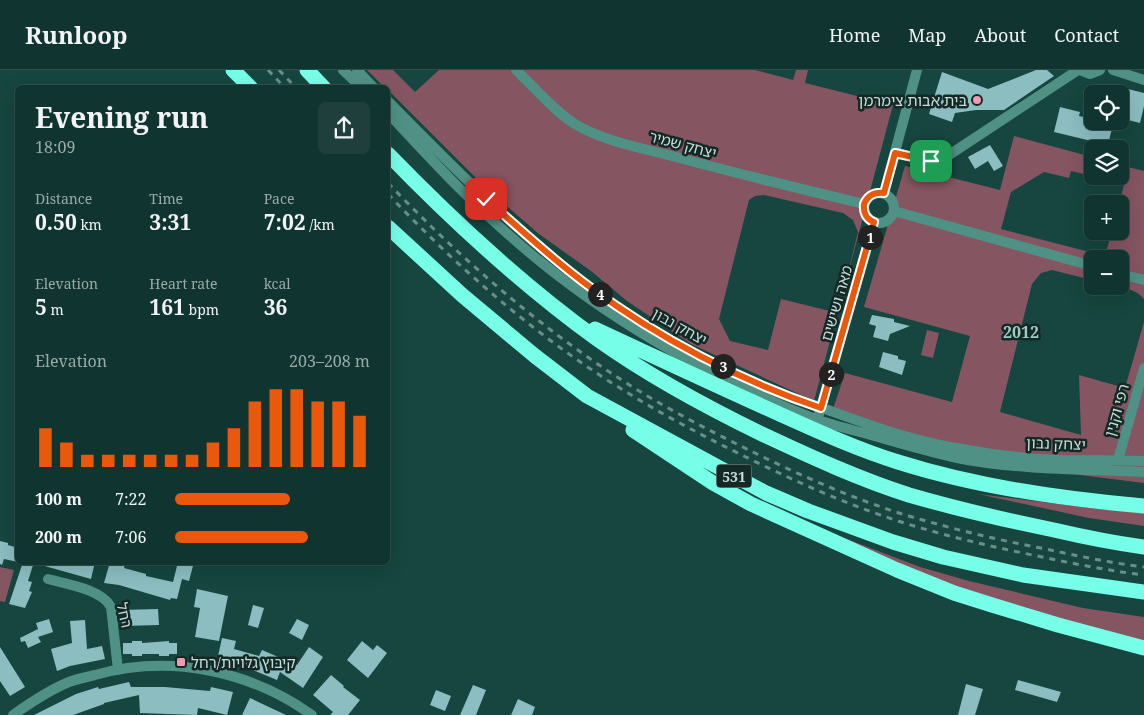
<!DOCTYPE html>
<html lang="en">
<head>
<meta charset="utf-8">
<style>
	:root { --surface:#10342f; --page:#1e3f3b; --text:#f1f3f6; --muted:#9caaaa; --line:#304f4b; --accent:#ea580c }
	body { margin:0; font-family:"Noto Serif","Noto Sans Hebrew",serif; background:var(--page); color:var(--text); height:100vh; display:flex; flex-direction:column; font-size:19px; white-space:nowrap }
	* { box-sizing:border-box; margin:0 }
	p { font-size:16px; color:var(--muted) }
	.icon { flex:none; width:28px; height:28px; fill:none; stroke:currentColor; stroke-width:2; stroke-linecap:round; stroke-linejoin:round }
	.map { position:relative; flex:1; overflow:hidden }
	.sheet { position:absolute; left:15px; top:15px; width:375px; height:480px; display:flex; flex-direction:column; background:var(--surface); border-radius:8px; box-shadow:0 5px 20px #0002,0 0 0 1px var(--line) }
	.sheet>* { flex:none }
	.tools { position:absolute; left:1084px; top:15px; display:grid; gap:10px }
	.tools a { display:grid; place-items:center; width:45px; height:45px; border-radius:8px; background:var(--surface); box-shadow:0 5px 20px #0002,0 0 0 1px var(--line); font-size:25px }
	.pin { position:absolute; display:grid; place-items:center; width:42px; height:42px; color:#fff; margin:-21px; border-radius:10px; box-shadow:0 2px 8px #0006 }
	.km { position:absolute; width:25px; height:25px; margin:-12px; border-radius:50%; background:#222; color:#fff; font-size:14px; line-height:25px; text-align:center }
	.round { display:grid; place-items:center; flex:none; width:52px; height:52px; border-radius:8px; background:var(--page) }
	.head { display:flex; align-items:center; justify-content:space-between; height:85px; padding:0 20px }
	h1 { font-size:28px; font-weight:700; line-height:38px }
	.figures { display:grid; grid-template-columns:repeat(3,1fr); gap:8px; height:85px; padding:5px 20px }
	.figures div { display:grid; align-content:center }
	.figures b { font-size:21px; font-weight:700 }
	.figures small { font-size:14px; font-weight:400 }
	.figures p { font-size:14px }
	.chart { height:140px; padding:10px 20px }
	.chart p { display:flex; justify-content:space-between }
	.chart svg { width:100%; height:90px; margin-top:5px; stroke:var(--accent); stroke-width:6 }
	ul { padding:0 20px; list-style:none; font-size:16px }
	li { display:grid; grid-template-columns:80px 60px 1fr; align-items:center; height:38px }
	li i { height:12px; border-radius:6px; background:var(--accent) }
	header { display:flex; align-items:center; gap:30px; box-sizing:border-box; height:70px; padding:0 25px; background:var(--surface); border-bottom:1px solid var(--line) }
	header strong { font-size:24px }
	nav { display:flex; gap:28px; margin-inline-start:auto; font-size:18px }
	.map>svg:first-child { display:block }
</style>
</head>
<body>
<header>
<strong>Runloop</strong>
<nav><a>Home</a><a>Map</a><a>About</a><a>Contact</a></nav>
</header>
<div class="map">
<svg width="1144" height="645" viewBox="0 0 1144 645">
	<rect width="100%" height="100%" fill="#16463f"/>
	<path fill="#855562" fill-rule="evenodd" d="M367,0H393L415,22L439,0H755L793,10L796,0H808L805,13L893,35L814,331L691,274L627,231L591,201L539,164L489,121L388,20V18L384,17ZM764,125L843,143L853,150L858,162L838,243L781,229L768,280L730,271L719,249L749,130L755,126Z
		M1014,66L1092,87V106L1071,101L1069,108L1044,102L1011,122L1001,159L1105,186L1112,161H1120L1119,134L1124,115L1093,106H1120V95L1144,101V229C1137,220 1127,219 1116,216H1120V189H1092V210L1052,200L1041,203L1032,214L1000,342L1081,365L1079,305L1125,318L1144,252V413L985,393L833,339L845,303L952,332L970,266L864,237L905,96L1000,120Z
		M927,260L939,263L933,288L921,285Z
		M978,424L1098,439L1144,442V456L1089,448Z
		M818,458L920,497L969,511L1083,538L1144,547V572C1081,555 1016,539 954,516C908,499 863,478 818,458Z
		M0,497L14,500L5,532L0,531Z"/>
	<path fill="#8bbdc1" d="M1036,0H1047L1054,6L1004,40H976L955,43L952,52L929,44L942,2L988,19Z
		M1108,14L1144,23V36L1140,53L1120,48L1126,24H1106Z
		M1060,37L1080,42L1079,46L1092,49V51L1113,54L1108,75L1054,62Z
		M990,75L1003,96L994,101L988,91L975,99L968,87Z
		M872,245L894,249V252L910,256L890,264L888,271L873,267L876,256L869,254Z
		M883,282L898,286V289L906,291L902,305L879,297Z
		M0,471L8,473V475L18,478V492L4,489L2,495L0,494Z
		M23,492H34L28,511L32,512L29,521L32,522L25,538L9,534Z
		M42,492H95L91,509L41,495Z
		M110,492L125,495L124,498L146,504V506L173,512L178,492H194L189,511L182,509L177,529L171,528L170,530L119,515L104,513Z
		M197,519L228,526L219,571L195,567L200,538L194,537Z
		M253,535L264,538L258,558L248,555Z
		M158,539L159,555L122,556L121,540Z
		M49,549L53,562L38,567L41,572L28,578L25,571L21,572L20,568L38,559L36,553Z
		M297,549L309,555L302,570L289,563Z
		M85,550L87,579L102,576L105,589L70,596L57,601L51,579L72,573L70,551Z
		M222,568L236,571L234,579L259,586L262,580L297,595L309,577L323,587L303,618L280,602L277,610L248,598L217,591Z
		M132,571H142V573L169,571V573H177V584H169V586H159V584H142V586H132V584H123V573H132Z
		M362,571L373,580L377,575L387,583L368,608L347,590Z
		M0,577L25,617L10,626L0,611Z
		M331,605L344,616L343,617L360,630L348,645H330L333,642L313,625Z
		M1018,610L1061,622L1057,632L1015,620Z
		M129,612L131,617H165L210,621L211,617L233,622L227,645L198,638L197,645L140,643L139,625L104,633V634L73,645H34L76,624L98,617L99,619Z
		M966,614L983,619L975,645H958Z
		M473,615L486,620L476,645H460Z
		M436,620L451,626L445,641L430,635Z
		M250,628L286,645H242Z
		M518,629L535,637L532,645H511Z"/>
	<g fill="none" stroke-linecap="round" stroke-linejoin="round">
		<path stroke="#509186" stroke-width="10" d="M343,0L362,18
			M357,0L374,18
			M516,0C535,18 553,40 575,54C605,72 642,78 676,87C738,104 801,119 864,134
			M388,31C465,109 542,189 636,249C681,278 737,307 787,326C800,331 814,335 828,340C872,356 915,372 962,379C994,385 1028,389 1061,390C1089,390 1116,390 1144,391
			M388,43C429,87 471,133 517,172C603,247 709,308 815,349C835,356 857,361 878,367C906,375 933,383 962,389C1022,400 1083,399 1144,402
			M895,83L931,91
			M943,89L1078,0
			M864 138a15 15 0 1 1 30 0a15 15 0 1 1-30 0Z
			M884,123L917,0
			M894,141L1092,196
			M1120,204L1144,210
			M819,344L874,153
			M1118,390L1144,298
			M48,509C66,514 102,519 111,537L118,600
			M13,645C30,633 49,620 69,612C77,609 86,607 95,605C169,584 249,600 312,645"/>
		<path stroke="#509186" stroke-width="10" d="M1080,0L1090,4L1100,0
			M1113,0L1144,10"/>
		<path stroke="#77fee9" stroke-width="15" d="M233,0L251,18
			M307,0L324,18
			M388,84C453,151 521,214 597,269C649,306 706,337 764,365C811,387 859,409 909,425C957,439 1005,450 1054,460C1084,467 1114,473 1144,477
			M388,157L462,225L535,286L587,326L766,423L808,441L893,472L943,487L1023,505L1144,522
			M595,259C655,287 715,315 775,342C815,360 856,379 898,392C977,417 1061,429 1144,436
			M633,360L713,413L751,434L897,500L954,523L992,535L1058,555L1144,578"/>
		<path stroke="#6a8f89" stroke-width="3" stroke-dasharray="6 6" stroke-linecap="butt" d="M268,0L285,18
			M279,0L296,18
			M388,113C461,189 541,259 631,316C671,341 714,363 757,384C804,407 852,428 902,444C949,458 997,470 1046,479C1078,486 1111,493 1144,497
			M388,124C459,199 539,269 628,323C668,348 711,370 754,391C801,414 849,435 898,451C945,466 993,477 1042,487C1076,494 1110,501 1144,505"/>
	</g>
	<g fill="none" stroke-linecap="round" stroke-linejoin="round">
		<g stroke="#fff" stroke-width="10">
			<path id="route" d="M486,129C520,159 553,190 590,217C658,268 741,311 821,338L874,152C866,149 863,142 864,134C868,125 874,122 884,123L895,83L931,91"/>
		</g>
		<use href="#route" stroke="#ea580c" stroke-width="6"/>
	</g>
	<g fill="#f19ab2" stroke="#142825" stroke-width="2">
		<circle cx="977" cy="30" r="5"/>
		<rect x="176" y="587" width="10" height="10" rx="2.5"/>
	</g>
	<g text-anchor="middle" dominant-baseline="central" stroke-width="5" stroke-linejoin="round" paint-order="stroke">
		<rect fill="#142825" stroke="#91a7a3" stroke-width="1" x="716.5" y="394.5" width="35" height="23" rx="4"/>
		<g font-size="14" font-weight="bold" fill="#c6ded9">
			<text x="734" y="406">531</text>
		</g>
		<g font-size="15" fill="#c6ded9" stroke="#142825" text-anchor="end">
			<text x="967" y="30">בית אבות צימרמן</text>
			<text x="191" y="592" text-anchor="start">קיבוץ גלויות/רחל</text>
		</g>
		<g font-size="15" fill="#c6ded9" stroke="#142825">
			<text transform="translate(683 74) rotate(15)">יצחק שמיר</text>
			<text transform="translate(836 233) rotate(-74)">מאה ושישים</text>
			<text transform="translate(680 256) rotate(29)">יצחק נבון</text>
			<text transform="translate(1116 340) rotate(-74)">רפי וקנין</text>
			<text transform="translate(1056 373) rotate(2)">יצחק נבון</text>
			<text transform="translate(125 545) rotate(78)">רחל</text>
		</g>
		<g font-size="16" font-weight="bold" fill="#9ccdc4" stroke="#142825">
			<text x="1021" y="262">2012</text>
		</g>
	</g>
</svg>
<div class="tools">
<a><svg class="icon" aria-label="locate" viewBox="0 0 24 24"><circle cx="12" cy="12" r="6"/><path d="M12 2v4M12 18v4M2 12h4M18 12h4"/></svg></a>
<a><svg class="icon" aria-label="layers" viewBox="0 0 24 24"><path d="M12 4l9 5-9 5-9-5zM3 14l9 5 9-5"/></svg></a>
<a>+</a>
<a>−</a>
</div>
<div class="pin" style="left:931px;top:91px;background:#1e9e55"><svg class="icon" aria-label="arrive" viewBox="0 0 24 24"><path d="M6 21V4h12l-3 4 3 4H6"/></svg></div>
<div class="pin" style="left:486px;top:129px;background:#d93025"><svg class="icon" aria-label="check" viewBox="0 0 24 24"><path d="M5 12l5 5 9-10"/></svg></div>
<b class="km" style="left:870px;top:167px">1</b>
<b class="km" style="left:831px;top:304px">2</b>
<b class="km" style="left:723px;top:296px">3</b>
<b class="km" style="left:600px;top:224px">4</b>
<section class="sheet">
<div class="head"><div><h1>Evening run</h1><p>18:09</p></div><a class="round"><svg class="icon" aria-label="share" viewBox="0 0 24 24"><path d="M12 15V3M7 8l5-5 5 5M5 13v7h14v-7"/></svg></a></div>
<div class="figures">
<div><p>Distance</p><b>0.50<small> km</small></b></div>
<div><p>Time</p><b>3:31</b></div>
<div><p>Pace</p><b>7:02<small> /km</small></b></div>
</div>
<div class="figures">
<div><p>Elevation</p><b>5<small> m</small></b></div>
<div><p>Heart rate</p><b>161<small> bpm</small></b></div>
<div><p>kcal</p><b>36</b></div>
</div>
<div class="chart"><p><span>Elevation</span>203–208 m</p>
<svg viewBox="0 0 160 44" preserveAspectRatio="none"><path d="M5 44V25M15 44V32M25 44V38M35 44V38M45 44V38M55 44V38M65 44V38M75 44V38M85 44V32M95 44V25M105 44V12M115 44V6M125 44V6M135 44V12M145 44V12M155 44V19"/></svg>
</div>
<ul>
<li><b>100 m</b>7:22<i style="width:59%"></i></li>
<li><b>200 m</b>7:06<i style="width:68%"></i></li>
</ul>
</section>
</div>
</body>
</html>
